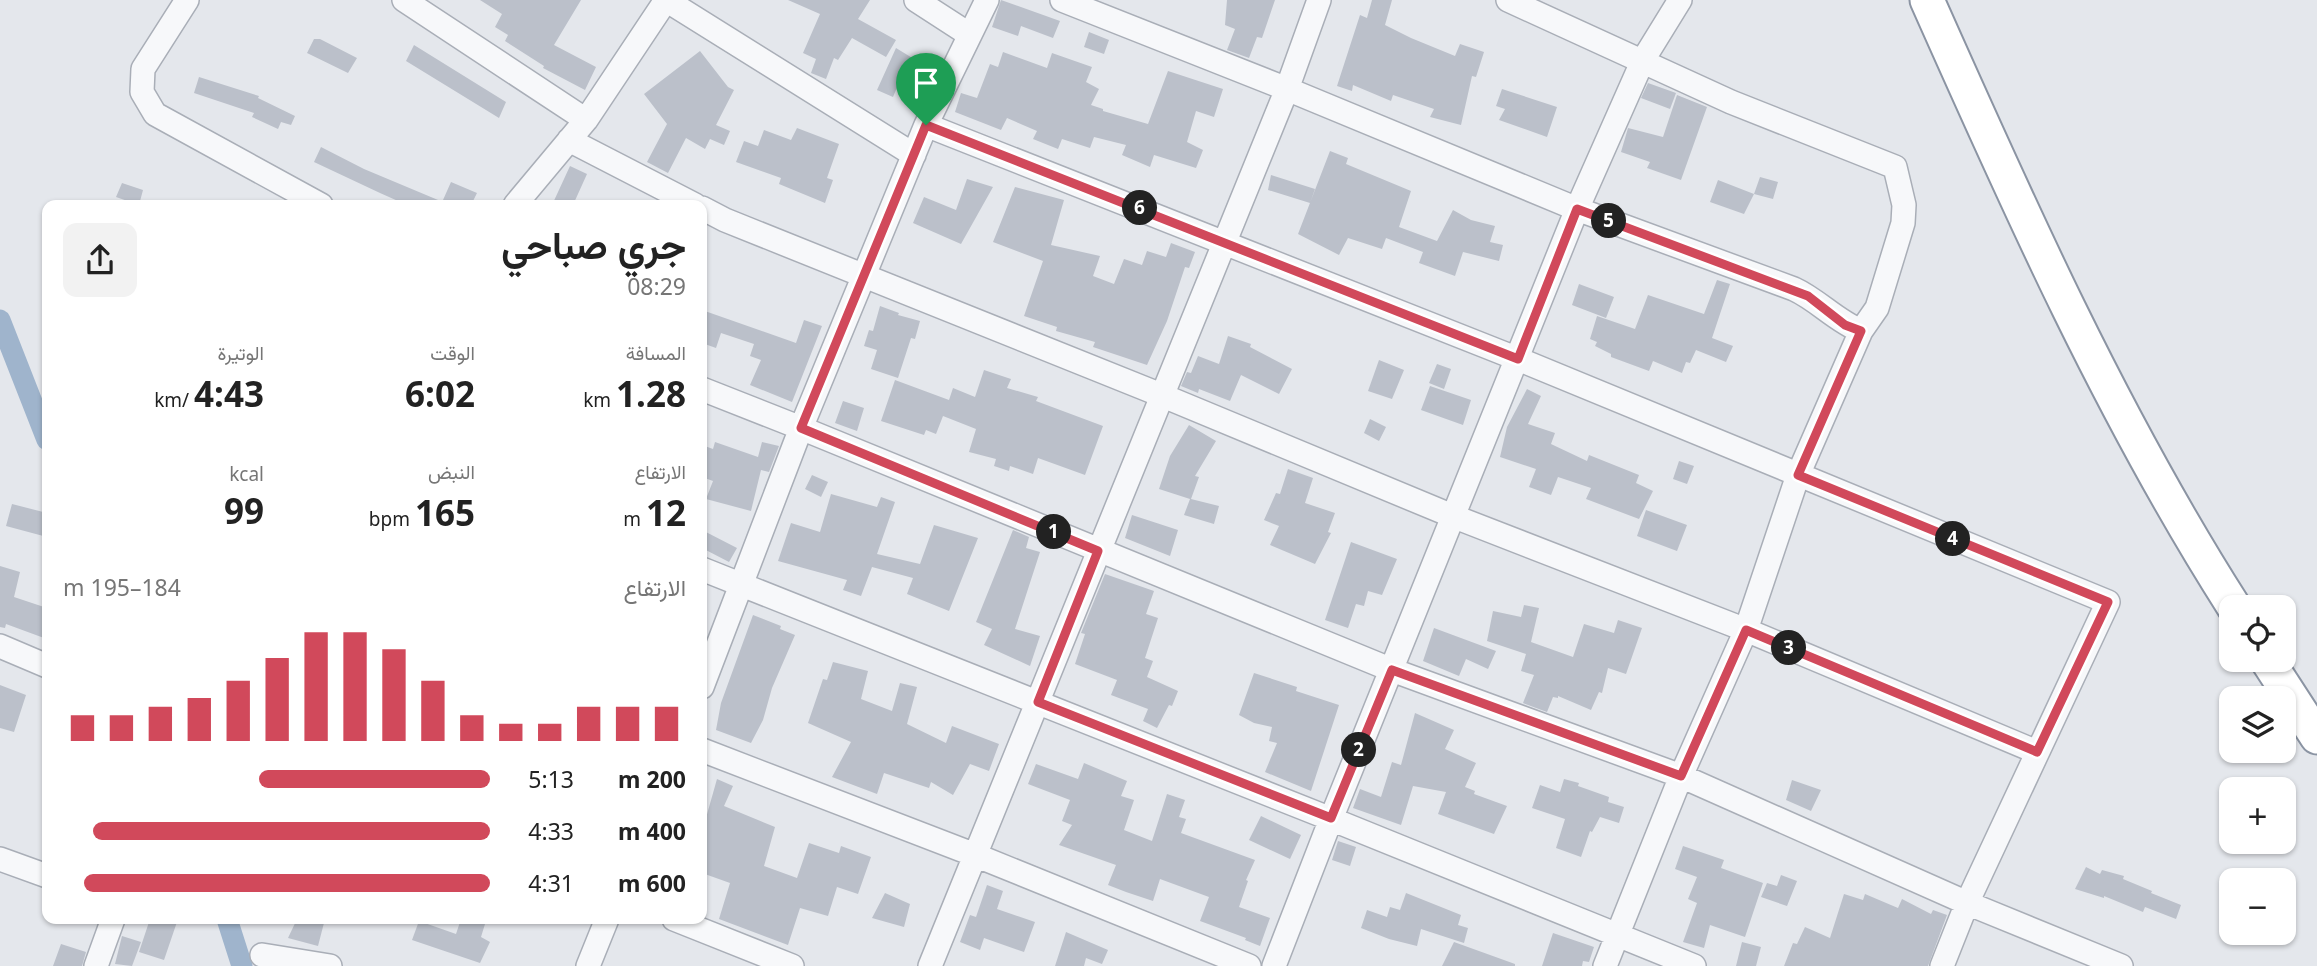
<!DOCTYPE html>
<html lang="ar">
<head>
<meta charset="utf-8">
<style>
	:root { --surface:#fff; --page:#f2f2f2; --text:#222; --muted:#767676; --accent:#d1495b }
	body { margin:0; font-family:"Noto Sans",Vazirmatn,sans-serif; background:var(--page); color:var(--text); direction:rtl; height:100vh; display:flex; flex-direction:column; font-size:26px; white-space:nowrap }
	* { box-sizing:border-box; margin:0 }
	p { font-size:23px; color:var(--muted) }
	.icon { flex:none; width:38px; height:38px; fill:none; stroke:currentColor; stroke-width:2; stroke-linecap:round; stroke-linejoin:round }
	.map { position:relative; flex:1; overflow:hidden; direction:ltr }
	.details { position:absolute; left:42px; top:200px; width:665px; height:724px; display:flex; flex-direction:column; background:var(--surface); border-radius:14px; box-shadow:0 2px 5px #0004; direction:rtl }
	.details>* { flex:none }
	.controls { position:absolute; left:2219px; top:595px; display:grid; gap:14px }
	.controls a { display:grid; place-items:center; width:77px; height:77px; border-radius:14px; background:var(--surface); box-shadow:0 2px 5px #0004; font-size:35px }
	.pin { position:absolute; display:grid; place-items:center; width:60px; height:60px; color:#fff; margin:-72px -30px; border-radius:50% 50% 50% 0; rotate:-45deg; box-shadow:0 0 7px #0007 }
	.pin .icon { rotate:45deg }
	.km { position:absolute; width:35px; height:35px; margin:-18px; border-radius:50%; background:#222; color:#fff; font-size:19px; line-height:35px; text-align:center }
	.round { display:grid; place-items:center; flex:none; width:74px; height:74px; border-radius:14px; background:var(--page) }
	.head { display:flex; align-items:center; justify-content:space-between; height:119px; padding:0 21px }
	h1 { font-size:38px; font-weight:700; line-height:52px }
	.metrics { display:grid; grid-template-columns:repeat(3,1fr); gap:10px; height:119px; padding:7px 21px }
	.metrics div { display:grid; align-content:center }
	.metrics b { font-size:35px; font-weight:700 }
	.metrics small { font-size:19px; font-weight:400 }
	.metrics p { font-size:19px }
	.chart { height:196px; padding:14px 21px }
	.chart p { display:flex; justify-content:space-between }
	.chart svg { width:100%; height:126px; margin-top:7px; stroke:var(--accent); stroke-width:6 }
	ul { padding:0 21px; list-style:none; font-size:23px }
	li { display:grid; grid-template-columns:112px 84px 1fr; align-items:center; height:52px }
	li i { height:18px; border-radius:9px; background:var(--accent) }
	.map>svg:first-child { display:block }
</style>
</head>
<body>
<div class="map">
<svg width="2317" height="966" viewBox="0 0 2317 966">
	<rect width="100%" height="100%" fill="#e4e7ec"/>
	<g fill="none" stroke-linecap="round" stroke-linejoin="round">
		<path stroke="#9fb4cc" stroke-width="21" d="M0,320L47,440
			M227,919L242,966"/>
	</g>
	<path fill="#bbc0ca" d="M480,0H581L554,45L596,67L585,90L543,68L544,66L505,41L508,35L495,27L502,14Z
		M788,0H870L858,19L896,40L886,57L852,38L838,60L834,58L826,79L811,73L816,59L803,53L820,14Z
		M1001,0L1060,21L1053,38L1021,26L1018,36L992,27Z
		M1227,0H1275L1262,38L1257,37L1249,58L1227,50L1235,29L1225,25Z
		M1372,0H1392L1385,25L1411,38L1455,56L1460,44L1484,52L1476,77L1472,76L1461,125L1430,117L1434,109L1393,95L1391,101L1353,85L1352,91L1337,86L1360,15L1367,18Z
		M1089,32L1109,40L1104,54L1084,47Z
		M314,39H320L357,58L348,73L307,53Z
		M414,45L506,102L499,118L406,61Z
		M896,48L932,70L920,93L898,85L893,97L877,90Z
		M700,51L728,87L734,90L716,125L730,131L724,145L710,139L705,149L686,138L668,173L647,162L667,124L644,94Z
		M1003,52L1047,68L1052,53L1092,67L1086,82L1099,89L1091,105L1103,109V111L1148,124L1168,71L1223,89L1214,117L1196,111L1187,142L1203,150L1196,168L1154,155L1150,167L1122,155L1126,145L1094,137L1090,148L1062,139L1058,149L1033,139L1037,131L1007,118L1001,130L955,112L961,93L977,98L990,64L998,67Z
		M199,77L259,96L258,98L295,116L291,125L281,122L278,129L252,117L254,113L194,93Z
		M1648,83L1676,93L1670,109L1641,98Z
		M1502,89L1557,107L1547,137L1499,120L1505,109L1496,106Z
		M1677,95L1707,107L1681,180L1647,168L1650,162L1621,152L1628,128L1663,137Z
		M797,128L839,144L827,178L833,180L825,203L779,184L781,178L736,162L744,141L758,146L764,130L791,140Z
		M321,147L364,169L450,205H407L380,193L314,162Z
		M1330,151L1348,158L1346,164L1411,191L1399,227L1437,241L1453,210L1471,220L1495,226L1490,242L1503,245L1499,261L1463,252L1455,276L1419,263L1423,252L1386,238L1382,249L1348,238L1339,255L1298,234Z
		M570,166L587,174L573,205H552Z
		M1271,175L1315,189L1310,203L1268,190Z
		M1760,177L1778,182L1773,199L1754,194L1744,214L1710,202L1718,180L1754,194Z
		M967,179L993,187L961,244L913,223L924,197L956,210Z
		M451,182L477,193L471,205H455L443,200Z
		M122,183L143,190L139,205L116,197Z
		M1015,187L1064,200L1051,245L1100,256L1093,276L1114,284L1124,259L1142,265L1147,251L1166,257L1171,243L1195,252L1189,268L1185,267L1167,321L1147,365L1093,347L1095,342L1056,331L1057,327L1024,316L1043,261L993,242Z
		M1717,280L1730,284L1712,338L1733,346L1726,362L1696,350L1690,363L1686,362L1682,373L1653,361L1649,371L1611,357V354L1595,346L1597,342L1590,339L1597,316L1635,329L1648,295L1704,314Z
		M1579,284L1614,297L1606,318L1572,305Z
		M880,306L899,313L898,315L920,321L915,339L911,338L898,378L871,369L877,350L864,346L869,330L873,331Z
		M702,310L796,343L804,320L822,326L792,402L750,385L761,360L750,356L754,344L721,333L716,348L702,343Z
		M1228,336L1251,344L1250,347L1292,369L1279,394L1241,375L1230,401L1199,389L1198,393L1181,386L1187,372L1191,373L1198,356L1219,364Z
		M1379,360L1404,370L1392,399L1368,391Z
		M1437,364L1451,369L1444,389L1429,383Z
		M984,370L1011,379L1007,388L1038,397L1036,401L1103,426L1085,475L1038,458L1033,474L1010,466L1009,471L994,466L996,459L969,452L976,429L943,416L936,434L926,430L924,435L881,421L895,380L949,400L953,388L975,397Z
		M1430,386L1471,400L1463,425L1421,410Z
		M1527,389L1541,396L1528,424L1555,433L1551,444L1587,461L1589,455L1639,475L1636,483L1653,491L1639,519L1586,499L1591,488L1558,477L1551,495L1529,487L1536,469L1500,457L1507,427Z
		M843,401L864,408L857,431L835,423Z
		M1370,419L1386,427L1379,441L1364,433Z
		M1189,425L1216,441L1195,476L1199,477L1191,499L1219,506L1214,524L1184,515L1190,499L1159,489L1170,456Z
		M715,442L758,457L762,442L779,446L769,472L761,470L751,511L706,499L713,481L702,477V445L713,449Z
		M1679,461L1694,466L1687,484L1673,479Z
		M1288,469L1313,478L1305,503L1335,513L1328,532L1331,533L1315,564L1270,545L1279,526L1264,520L1276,493L1280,494Z
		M812,475L828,482L821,497L805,489Z
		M831,494L877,507L881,497L895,502L877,554L920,564L934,525L978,538L949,611L907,594L913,578L872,567L861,596L843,590L847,580L778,561L791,523L820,532Z
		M12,504L47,513V537L6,526Z
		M1646,510L1687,525L1677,551L1637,536Z
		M1132,515L1178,530L1170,556L1125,538Z
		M702,530L737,548L729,562L702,548Z
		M1013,530L1029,537L1026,548L1040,552L1015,629L1040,636L1030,666L984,645L992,629L976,622Z
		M1351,542L1397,559L1382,595L1368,591L1364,606L1356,604L1348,628L1325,620Z
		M0,566L20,572L14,597L47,608V629L44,638L6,624L5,628L0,627Z
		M1105,574L1154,591L1146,614L1158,618L1145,658L1153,661L1147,677L1178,691L1172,706L1169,705L1157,728L1143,721L1148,709L1111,695L1117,680L1075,664L1085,634L1081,633Z
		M1524,605L1539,608L1531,642L1573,657L1584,624L1614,633L1618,620L1642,628L1626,674L1608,668L1602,693L1599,692L1591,710L1558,696V698L1553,697L1547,712L1523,703L1534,675L1521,671L1526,654L1487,641L1493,611L1521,617Z
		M753,615L781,626L780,629L795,635L772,688L763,720L751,743L716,730L721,703Z
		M1434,628L1496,651L1488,669L1466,659L1459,676L1423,661Z
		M833,662L868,671L861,699L892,711L900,683L917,687L907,724L946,743L952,726L999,744L989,771L970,764L953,795L931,782L929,788L884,773L877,794L832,777L851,742L808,723L823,679L827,680Z
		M1254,673L1297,687L1296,691L1339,705L1311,791L1265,772L1277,743L1269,741L1272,727L1254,723L1239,715Z
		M0,685L26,695L14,732L0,728Z
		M1415,713L1454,730L1445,749L1476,763L1465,787L1475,791L1474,794L1507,806L1494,834L1438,814L1446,792L1413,786L1401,825L1353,808L1360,789L1381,797L1392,762L1401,765Z
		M1084,763L1127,781L1121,796L1134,800L1124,830L1152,841L1167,794L1185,800L1179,817L1186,819L1181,833L1255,860L1246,880L1248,881L1239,907L1270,918L1260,946L1245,940L1246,938L1200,921L1209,897L1160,879L1153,901L1126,892L1108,885L1116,865L1059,845L1072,825L1062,821L1070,800L1028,784L1036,764L1078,779Z
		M717,779L733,786L724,806L775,827L764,866L797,878L809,843L839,853L841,846L871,857L858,894L837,887L828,916L800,908L788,945L719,919L730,883L702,873V832Z
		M1564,779L1579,783L1578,786L1609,797L1608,802L1624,807L1619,823L1600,817L1592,832L1590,831L1581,857L1556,848L1565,819L1532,808L1540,785L1560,792Z
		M1792,780L1821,790L1811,811L1786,800Z
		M1261,816L1301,835L1290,859L1249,840Z
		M1338,841L1356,847L1350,866L1332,860Z
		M1683,846L1724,860L1721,868L1763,883L1745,937L1710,925L1704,948L1683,942L1697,903L1688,899L1697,877L1675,869Z
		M2086,867L2100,874L2102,870L2124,876L2123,879L2152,891L2151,893L2181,905L2176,919L2145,907L2143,912L2104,896V898L2075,889Z
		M1781,875L1797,881L1787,906L1761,897L1767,883L1777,886Z
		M987,885L1003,891L997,909L1035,922L1024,952L984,938L980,950L960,942L970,915L976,917Z
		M885,893L910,904L904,927L872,918Z
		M1406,893L1461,915L1458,925L1468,928L1464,943L1421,929L1417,946L1389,939L1361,928L1367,910L1387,917L1390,907L1400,910Z
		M1844,894L1863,900L1865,894L1898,908L1902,899L1931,914L1933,910L1947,915L1928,966H1784L1793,943L1797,944L1805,927L1830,938Z
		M150,919H178L164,960L139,952Z
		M297,919H325L318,946L288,938Z
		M461,919H471L485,924L481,937L490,942L480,963L412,940L419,921L456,934Z
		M1066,932L1108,950L1102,964L1086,958L1084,966H1055Z
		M1553,933L1594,947L1589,962L1583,961L1582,966H1542Z
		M122,936L141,942L132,966L115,964Z
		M1454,942L1515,964V966H1442Z
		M1742,942L1761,947L1756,966H1736Z
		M61,944L86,952L82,966H53Z"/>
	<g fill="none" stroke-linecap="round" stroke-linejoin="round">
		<g stroke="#a9aeb7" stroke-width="26">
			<path id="minor" d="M187,0L143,69L142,92L155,114L321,205
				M404,0L586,120
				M666,0L914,155
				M916,0L970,35
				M1062,0L1287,89L1577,209L1794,289C1818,300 1836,321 1861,331
				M1508,0L1731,102L1895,167L1904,205L1903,223L1877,308L1861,331L1798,475L1746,630L1681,776L1605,966
				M926,125L1518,359L2108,602L1967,903L1942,966
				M569,140L695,205
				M515,205L586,120L666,0
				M702,208L725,220L1161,395L1455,517L1746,630L2037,752
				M702,389L801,428L1392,670L1681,776L1967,903L2121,966
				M702,569L1331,819L1694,966
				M0,646L47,666
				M702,687L801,428L926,125L987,0
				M702,750L975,855L1249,966
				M0,859L47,876
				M674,919L792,966
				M262,955L330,966
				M96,966L113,919
				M588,966L607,919
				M930,966L1287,89L1319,0
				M1274,966L1331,819L1577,209L1643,60L1680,0"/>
		</g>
		<g stroke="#8b94a3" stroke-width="37">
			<path id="highway" d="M1927,0C2019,207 2112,416 2234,607
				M2267,660L2317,737"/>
		</g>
		<use href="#minor" stroke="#f7f8fa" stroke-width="23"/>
		<use href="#highway" stroke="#fff" stroke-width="33"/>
	</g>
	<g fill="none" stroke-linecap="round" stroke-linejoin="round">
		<g stroke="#fff" stroke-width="14">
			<path id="route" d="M926,125L1518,359L1577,209L1808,296L1845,325L1861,331L1798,475L2108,602L2037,752L1746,630L1681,776L1392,670L1331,818L1038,702L1098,551L801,428Z"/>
		</g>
		<use href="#route" stroke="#d1495b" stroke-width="9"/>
	</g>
</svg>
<div class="controls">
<a><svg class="icon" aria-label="locate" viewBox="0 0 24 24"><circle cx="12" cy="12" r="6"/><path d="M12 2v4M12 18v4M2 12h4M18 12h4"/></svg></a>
<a><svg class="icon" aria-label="layers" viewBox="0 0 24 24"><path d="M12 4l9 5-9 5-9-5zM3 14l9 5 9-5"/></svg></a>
<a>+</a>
<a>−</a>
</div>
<div class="pin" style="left:926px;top:125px;background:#1e9e55"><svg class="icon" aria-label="arrive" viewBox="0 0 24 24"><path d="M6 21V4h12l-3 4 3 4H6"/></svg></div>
<b class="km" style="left:1054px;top:532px">1</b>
<b class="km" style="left:1359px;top:750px">2</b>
<b class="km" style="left:1789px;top:648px">3</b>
<b class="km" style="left:1953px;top:539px">4</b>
<b class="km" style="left:1609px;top:221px">5</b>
<b class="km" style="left:1140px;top:208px">6</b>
<section class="details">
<div class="head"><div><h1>جري صباحي</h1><p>08:29</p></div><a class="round"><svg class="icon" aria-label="share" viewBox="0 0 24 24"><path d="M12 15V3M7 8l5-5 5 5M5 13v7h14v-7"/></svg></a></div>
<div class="metrics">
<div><p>المسافة</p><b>1.28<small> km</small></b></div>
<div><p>الوقت</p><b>6:02</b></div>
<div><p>الوتيرة</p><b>4:43<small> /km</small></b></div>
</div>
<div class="metrics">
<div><p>الارتفاع</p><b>12<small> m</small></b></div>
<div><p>النبض</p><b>165<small> bpm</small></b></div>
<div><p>kcal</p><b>99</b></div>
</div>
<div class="chart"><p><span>الارتفاع</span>184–195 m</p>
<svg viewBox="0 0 160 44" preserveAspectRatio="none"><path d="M5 44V35M15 44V35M25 44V32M35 44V29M45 44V23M55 44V15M65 44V6M75 44V6M85 44V12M95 44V23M105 44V35M115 44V38M125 44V38M135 44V32M145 44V32M155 44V32"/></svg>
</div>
<ul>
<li><b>200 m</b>5:13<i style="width:54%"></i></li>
<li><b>400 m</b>4:33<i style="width:93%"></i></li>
<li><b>600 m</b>4:31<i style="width:95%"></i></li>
</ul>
</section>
</div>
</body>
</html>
